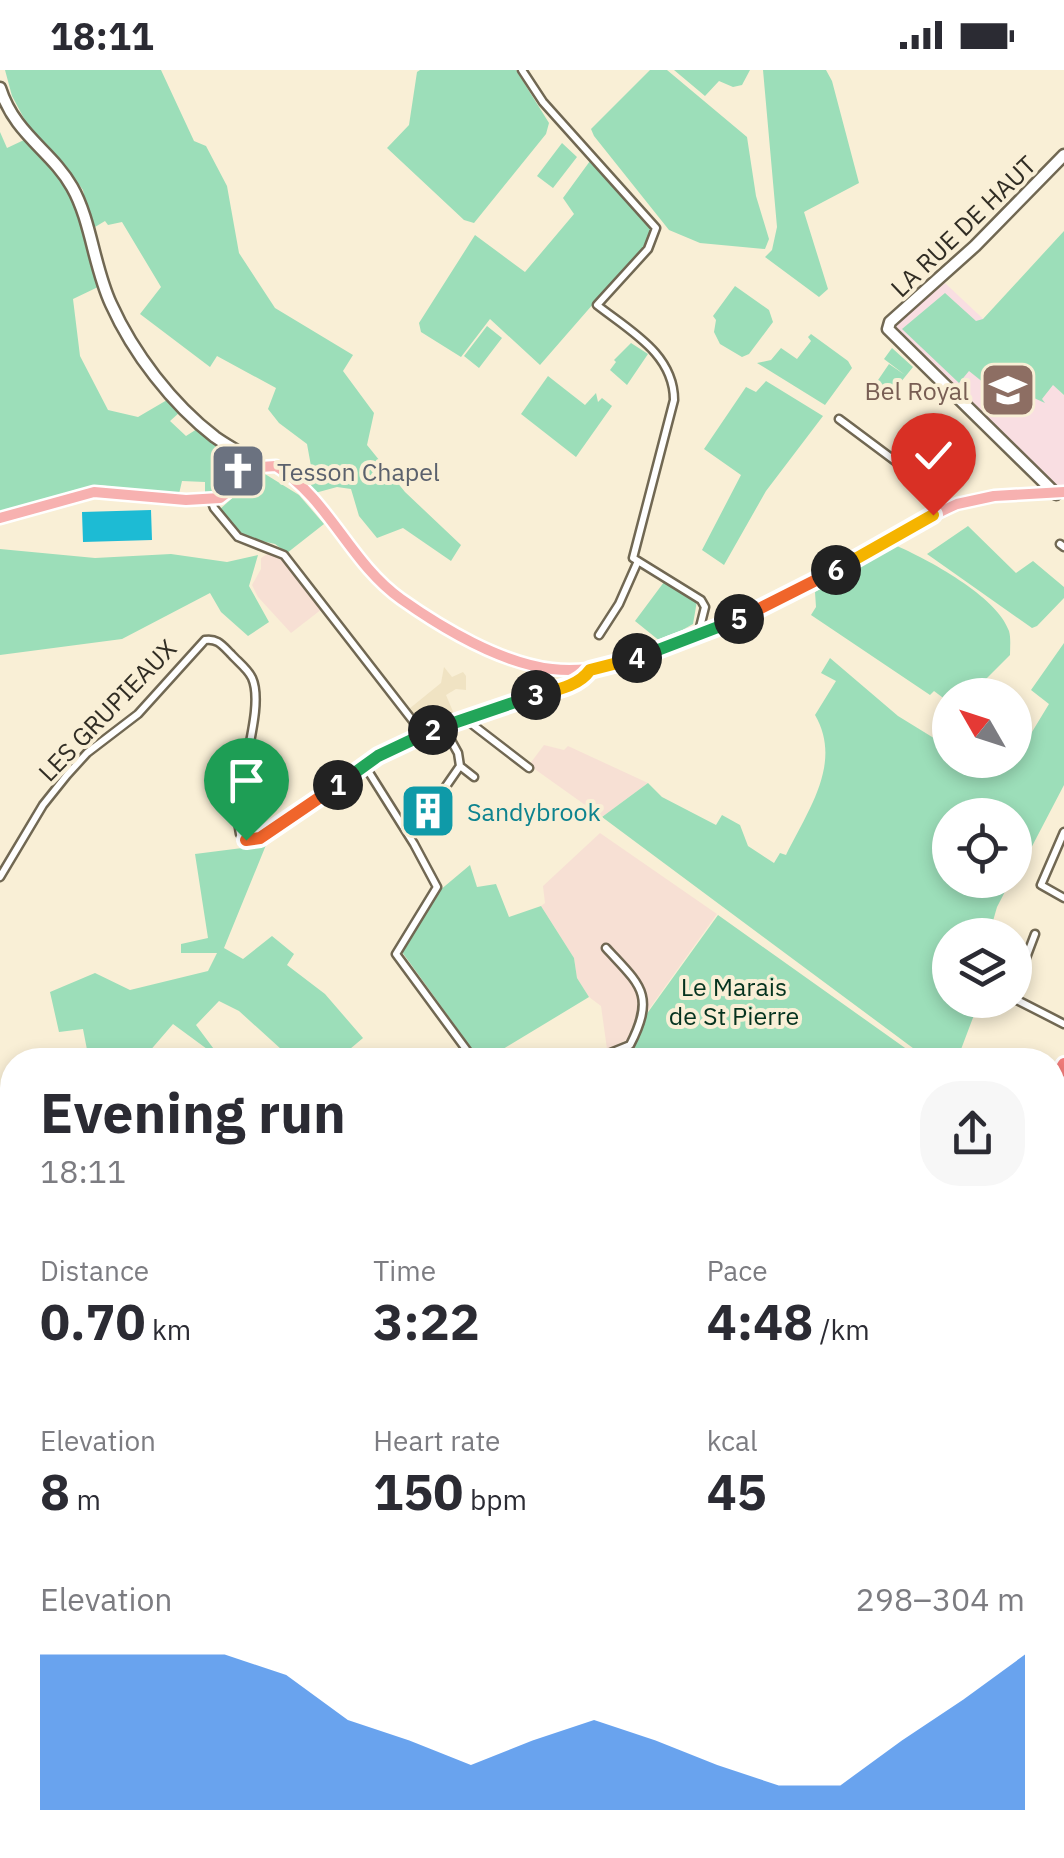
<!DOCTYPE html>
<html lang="en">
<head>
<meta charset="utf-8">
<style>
	:root { --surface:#fff; --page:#f7f7f7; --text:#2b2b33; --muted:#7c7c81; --accent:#2a7de8 }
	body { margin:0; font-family:"IBM Plex Sans",sans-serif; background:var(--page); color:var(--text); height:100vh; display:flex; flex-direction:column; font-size:38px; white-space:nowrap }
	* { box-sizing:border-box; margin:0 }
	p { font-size:32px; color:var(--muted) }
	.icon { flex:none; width:55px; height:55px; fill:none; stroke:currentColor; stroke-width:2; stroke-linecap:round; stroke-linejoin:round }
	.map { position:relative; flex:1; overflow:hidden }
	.sheet { position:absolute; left:0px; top:978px; width:1065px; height:812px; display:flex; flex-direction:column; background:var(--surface); border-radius:40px 40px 0 0; box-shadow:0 5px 15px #0003 }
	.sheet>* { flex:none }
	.needle { width:65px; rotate:309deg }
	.controls { position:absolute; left:932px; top:608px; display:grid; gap:20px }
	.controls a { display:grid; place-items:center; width:100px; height:100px; border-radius:50%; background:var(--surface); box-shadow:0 5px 15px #0003; font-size:50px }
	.pin { position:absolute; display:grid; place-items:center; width:85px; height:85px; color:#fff; margin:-102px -42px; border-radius:50% 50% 50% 0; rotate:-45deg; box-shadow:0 0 10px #0007 }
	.pin .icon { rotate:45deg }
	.km { position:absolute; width:50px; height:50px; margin:-25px; border-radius:50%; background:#222; color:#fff; font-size:28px; line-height:50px; text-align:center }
	.round { display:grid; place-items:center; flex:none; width:105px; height:105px; border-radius:40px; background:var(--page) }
	.head { display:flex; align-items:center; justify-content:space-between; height:170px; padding:0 40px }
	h1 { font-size:55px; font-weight:700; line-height:75px }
	.metrics { display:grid; grid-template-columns:repeat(3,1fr); gap:15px; height:170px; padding:10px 40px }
	.metrics div { display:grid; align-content:center }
	.metrics b { font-size:50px; font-weight:700 }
	.metrics small { font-size:28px; font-weight:400 }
	.metrics p { font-size:28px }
	.chart { height:280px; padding:20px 40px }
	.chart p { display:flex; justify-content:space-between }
	.chart svg { width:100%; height:180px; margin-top:10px; fill:var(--accent); opacity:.7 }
	.status { display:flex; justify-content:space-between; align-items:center; height:70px; padding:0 50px; background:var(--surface); direction:ltr }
	.status svg { height:28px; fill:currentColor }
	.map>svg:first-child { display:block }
</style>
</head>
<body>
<div class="status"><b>18:11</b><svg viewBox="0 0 49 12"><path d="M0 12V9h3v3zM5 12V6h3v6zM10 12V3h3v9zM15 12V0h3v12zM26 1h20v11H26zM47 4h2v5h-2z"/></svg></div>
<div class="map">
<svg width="1064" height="1788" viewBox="0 0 1064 1788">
	<rect width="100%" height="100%" fill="#f9efd6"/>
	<path fill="#f0e3c3" d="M444,597L452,607L463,602L466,606V620L456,619L446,625L454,644L451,648L443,651L440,647L422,656L409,639L441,613Z"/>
	<path fill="#f7e0d4" d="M270,482L280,487L322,539L291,563L258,527L252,515L261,499V488Z
		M544,675L564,680L568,676L648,713L602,747L529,695Z
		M600,763L717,844L627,970L607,979L601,936L589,927L577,908L574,888L541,836L545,833L543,816Z"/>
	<path fill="#f9dee2" d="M945,213L1064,325V417L1053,415L897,260L896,255Z"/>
	<path fill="#9cdeb9" d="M5,0H161L194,71L206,76L227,116L239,183L275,238L353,285L343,301L374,343L367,375L405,422L461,475L451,491L403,458L377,468L359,446L351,419L337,417L315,423L305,411L311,396L307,374L279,353L268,339L276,318L217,286L210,297L140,244L161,217L122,152L108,155L105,151L90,160L83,120L68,100L35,69L12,26Z
		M420,0H516L549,53L546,64L474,153L464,150L387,78L409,55L417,2Z
		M650,0H667L747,67L756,126L769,169L765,179L700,173L669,160L594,66L591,59Z
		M674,0H750L742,15L733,17L719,11L705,26Z
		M763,0H826L832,11L859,113L804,142L828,219L819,227L765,187L772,180L777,157Z
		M0,62L7,78L24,70L64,111L75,134L98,217L73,229L80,286L108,340L138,347L167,330L180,342L170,351L186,366L197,359L237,390L225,405L230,415L219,423L205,425V412L182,411L179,424L98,415L0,442Z
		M562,73L577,87L553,118L537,106Z
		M590,91L651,158L648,171L540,295L490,249L461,287L421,262L419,253L475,165L525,202L574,144L563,128Z
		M1064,161V325L1053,315L1042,329L1045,333L1034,328L1030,332L1025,328L1028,323L1022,318L1024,315L1017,311L1008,322L1006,320L1011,312L1004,306L997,314L992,313L989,317L969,301L959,313L902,259L945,223L976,251L983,249Z
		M735,216L769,240L773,252L749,284L742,287L720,274L714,262L716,250L713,246Z
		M487,256L502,268L479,298L464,286Z
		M811,264L848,291L852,298L825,335L757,293L771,290L781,278L797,289L811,271L808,267Z
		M631,273L648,284L627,315L610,300L616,292L614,290Z
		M892,278L913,297L896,318L892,316L887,324L874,316L889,294L905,305L884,289Z
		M548,306L585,335L596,323L598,332L602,328L612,336L576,387L521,344Z
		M766,311L823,346L766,421L724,495L702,480L741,405L704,379L746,317L756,322Z
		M265,404L299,425L324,454L287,483L275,474L244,467L219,440L258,405Z
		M968,456L1016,503L1033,491L1064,517V528L1037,556L1032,558L927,484Z
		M895,475C927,489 997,526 1009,561C1011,568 1010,577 1010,585L970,625H950V633L934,621L930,625L811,545L816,537L815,522Z
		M0,479L95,488L171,484L227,492L258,485L249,516L269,552L248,566L221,542L210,523L122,569L0,585Z
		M664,512L697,531L693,554L661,572L635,551Z
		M1064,573V715L1015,809V745H950V810H1011L997,837L989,865H950V930H970L977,937L957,990H929L602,747L648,713L662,727L716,755L722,745L740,755L748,776L774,793L780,783L786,785C808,740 843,693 815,645L836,611L821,603L830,588L898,646L950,678V690H969L981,697L986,690H1015L1049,634L1031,620Z
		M266,775L224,878L243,889L272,866L294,884L287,895L325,924L363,968L337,990H293L239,941L219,931L196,955L222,990H214L207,979L173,954L142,990H89L83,959L59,962L50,922L95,903L130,920L208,901L217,883H181V874L208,868L195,784Z
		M470,795L477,817L496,814L509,847L541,836L574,888L577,908L589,927L485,990H480L402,882L439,821Z
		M718,845L922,990H601L634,977L646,945Z
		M0,1142L12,1147V1358L0,1356Z
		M0,1419L12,1425V1499L0,1498Z
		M366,1778H464L477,1788H374Z
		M563,1778H675L682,1788H571Z"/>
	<path fill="#1dbbd4" d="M151,440L152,470L83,472L82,442Z
		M1064,1048V1788H855L856,1778H1052V1074Z"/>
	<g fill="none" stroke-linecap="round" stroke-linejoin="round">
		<g stroke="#716853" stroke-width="11">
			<path id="street" d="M522,0L543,32L656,158L648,179L597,235C630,261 674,284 674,330L633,488L701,530L705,537L699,561
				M839,349L910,402L946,439
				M211,430L214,438L238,467L284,485L423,664
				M1060,474L1064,477
				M599,565L619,534L638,491
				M464,648L529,698
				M443,656L458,683L460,696L474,707
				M365,696L414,774L437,817L396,884L474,990
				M442,722L460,696
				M1064,762L1041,815L1064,828
				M0,807L43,735L67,705L87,683L138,644L205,570C217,568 222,575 231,584C237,591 248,599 252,608C267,641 230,723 240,764L253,771C299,754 339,708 383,684C443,652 508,634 573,614L584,609L589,600
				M1015,917L1035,864
				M1015,929L1064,954
				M593,990L630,975C656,924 640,915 606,878
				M220,1788L226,1778"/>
		</g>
		<g stroke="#716853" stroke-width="15">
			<path id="secondary" d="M0,18C15,65 51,80 72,117C91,150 94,198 111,234C133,283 172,334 215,367C229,377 246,385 260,397
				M1056,424L888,259L890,252L975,176L1064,85
				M0,1140L12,1144"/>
		</g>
		<g stroke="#fff" stroke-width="15">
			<path id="primary" d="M0,448L94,422L186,430L220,428L260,397L276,396C329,429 350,493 401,529C442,558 501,593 552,599C607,606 647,579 697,563C791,532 868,474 957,434L994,426L1064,422
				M0,1361L12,1363"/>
		</g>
		<g stroke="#fff" stroke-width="18">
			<path id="highway" d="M1052,1014L1064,994
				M826,1788L827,1778"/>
		</g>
		<use href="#street" stroke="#fff" stroke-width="6"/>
		<use href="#secondary" stroke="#fff" stroke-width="10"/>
		<use href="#primary" stroke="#f7b1b0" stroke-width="10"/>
		<use href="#highway" stroke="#f27d7b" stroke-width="12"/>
	</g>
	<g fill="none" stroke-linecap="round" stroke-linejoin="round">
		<g stroke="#fff" stroke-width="20">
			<path id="split-1" d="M246,770L260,768L338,715"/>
		</g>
		<g stroke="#fff" stroke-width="20">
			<path id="split-2" d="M338,715L378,686L433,660"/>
		</g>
		<g stroke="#fff" stroke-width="20">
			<path id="split-3" d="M433,660L536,625"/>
		</g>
		<g stroke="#fff" stroke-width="20">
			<path id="split-4" d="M536,625C555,620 578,617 590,600L637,588"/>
		</g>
		<g stroke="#fff" stroke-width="20">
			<path id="split-5" d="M637,588L739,549"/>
		</g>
		<g stroke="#fff" stroke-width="20">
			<path id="split-6" d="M739,549L836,500"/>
		</g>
		<g stroke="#fff" stroke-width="20">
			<path id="split-7" d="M836,500L933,445"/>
		</g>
		<use href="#split-1" stroke="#f0652b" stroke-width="12"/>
		<use href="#split-2" stroke="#22a559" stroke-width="12"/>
		<use href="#split-3" stroke="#22a559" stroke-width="12"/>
		<use href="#split-4" stroke="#f5b400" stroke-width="12"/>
		<use href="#split-5" stroke="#22a559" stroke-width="12"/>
		<use href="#split-6" stroke="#f0652b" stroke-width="12"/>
		<use href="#split-7" stroke="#f5b400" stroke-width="12"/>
	</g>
	<defs>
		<g id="school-square" transform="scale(2.875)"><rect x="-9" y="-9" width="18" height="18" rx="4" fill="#8d6e63" stroke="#f9efd6"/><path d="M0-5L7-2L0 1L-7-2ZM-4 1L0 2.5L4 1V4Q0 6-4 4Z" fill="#fff"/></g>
		<g id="church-square" transform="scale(2.875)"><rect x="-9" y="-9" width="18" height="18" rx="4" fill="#6b7280" stroke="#f9efd6"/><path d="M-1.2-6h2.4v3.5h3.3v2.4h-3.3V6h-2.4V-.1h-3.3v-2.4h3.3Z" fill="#fff"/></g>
		<g id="building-square" transform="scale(2.875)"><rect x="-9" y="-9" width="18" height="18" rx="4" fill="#0f9aa8" stroke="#f9efd6"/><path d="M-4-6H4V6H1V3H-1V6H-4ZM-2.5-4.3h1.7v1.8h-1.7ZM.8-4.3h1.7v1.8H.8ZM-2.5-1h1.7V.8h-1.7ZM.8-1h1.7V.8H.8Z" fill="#fff"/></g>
	</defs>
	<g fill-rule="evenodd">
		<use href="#school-square" x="1008" y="320"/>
		<use href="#church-square" x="238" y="401"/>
		<use href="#building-square" x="428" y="741"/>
	</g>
	<g text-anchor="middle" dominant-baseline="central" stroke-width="8" stroke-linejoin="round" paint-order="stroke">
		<g font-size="25" fill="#312d24" stroke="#f9efd6">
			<text transform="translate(963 156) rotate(-44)">LA RUE DE HAUT</text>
			<text transform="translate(107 640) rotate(-46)">LES GRUPIEAUX</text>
		</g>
		<g font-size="25" fill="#785e54" stroke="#f9efd6" text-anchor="end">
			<text x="969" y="320">Bel Royal</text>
		</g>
		<g font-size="25" fill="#5b616d" stroke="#f9efd6" text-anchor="start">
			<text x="277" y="401">Tesson Chapel</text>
		</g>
		<g font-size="25" fill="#0d838f" stroke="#f9efd6" text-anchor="start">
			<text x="467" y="741">Sandybrook</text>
		</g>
		<g font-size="25" fill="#05331f" stroke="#f9efd6">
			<text x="734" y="916">Le Marais<tspan x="734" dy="29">de St Pierre</tspan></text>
		</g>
	</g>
</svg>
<div class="controls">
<a><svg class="needle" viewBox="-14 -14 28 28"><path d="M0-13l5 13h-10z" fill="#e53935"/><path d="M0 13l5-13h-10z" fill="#7c7c81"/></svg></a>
<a><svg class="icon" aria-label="locate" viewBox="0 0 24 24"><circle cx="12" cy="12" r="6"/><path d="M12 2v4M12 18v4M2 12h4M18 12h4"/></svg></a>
<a><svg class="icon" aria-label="layers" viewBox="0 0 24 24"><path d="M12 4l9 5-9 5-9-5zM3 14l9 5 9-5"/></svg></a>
</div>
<div class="pin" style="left:246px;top:770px;background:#1e9e55"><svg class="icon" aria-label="arrive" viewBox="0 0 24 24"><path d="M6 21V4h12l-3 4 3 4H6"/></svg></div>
<div class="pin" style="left:933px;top:445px;background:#d93025"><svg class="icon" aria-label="check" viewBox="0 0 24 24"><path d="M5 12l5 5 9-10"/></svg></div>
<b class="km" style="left:338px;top:715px">1</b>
<b class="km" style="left:433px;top:660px">2</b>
<b class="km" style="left:536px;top:625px">3</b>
<b class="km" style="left:637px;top:588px">4</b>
<b class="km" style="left:739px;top:549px">5</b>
<b class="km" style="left:836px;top:500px">6</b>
<section class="sheet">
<div class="head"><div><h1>Evening run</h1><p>18:11</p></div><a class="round"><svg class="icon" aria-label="share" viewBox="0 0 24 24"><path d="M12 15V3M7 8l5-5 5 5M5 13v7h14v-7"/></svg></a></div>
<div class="metrics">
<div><p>Distance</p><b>0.70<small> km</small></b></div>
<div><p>Time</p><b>3:22</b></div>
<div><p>Pace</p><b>4:48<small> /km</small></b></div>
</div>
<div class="metrics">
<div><p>Elevation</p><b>8<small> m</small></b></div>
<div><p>Heart rate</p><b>150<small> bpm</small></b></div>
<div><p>kcal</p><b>45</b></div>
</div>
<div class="chart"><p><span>Elevation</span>298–304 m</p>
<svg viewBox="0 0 160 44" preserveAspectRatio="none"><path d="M0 44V6L10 6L20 6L30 6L40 11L50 22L60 27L70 33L80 27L90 22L100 27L110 33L120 38L130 38L140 27L150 17L160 6V44z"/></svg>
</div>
</section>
</div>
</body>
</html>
